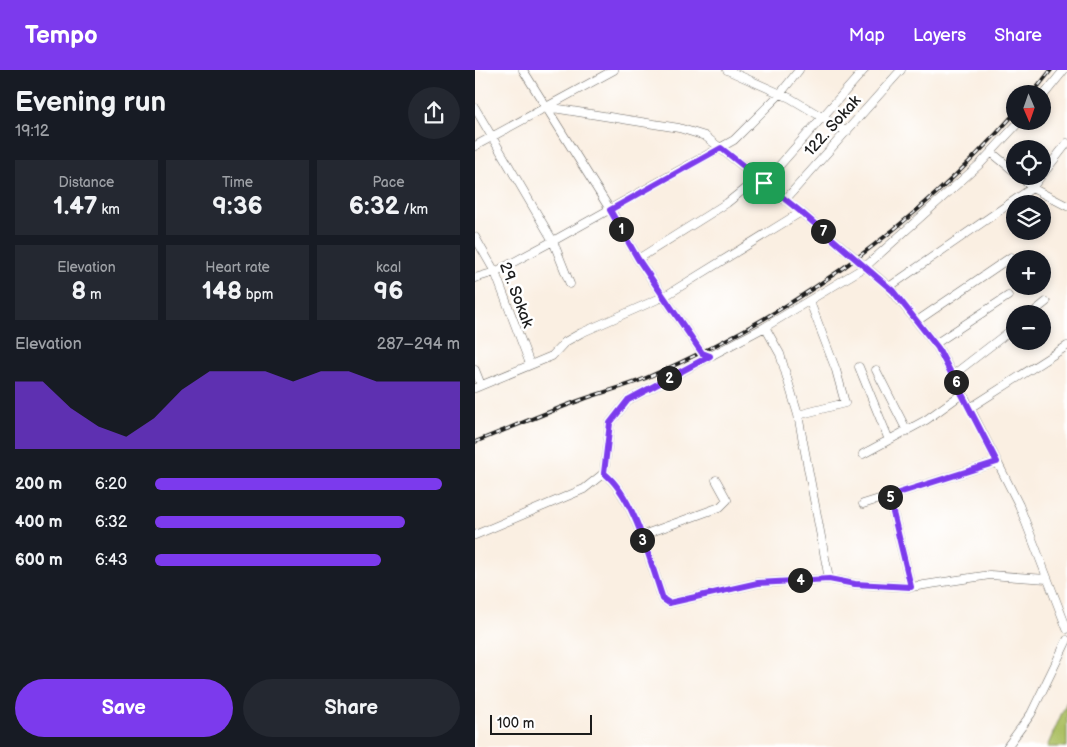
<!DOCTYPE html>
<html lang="en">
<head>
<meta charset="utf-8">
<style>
	:root { --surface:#171b24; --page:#242831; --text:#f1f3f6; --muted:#9ea1a6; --accent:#7c3aed }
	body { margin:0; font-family:"Balsamiq Sans",sans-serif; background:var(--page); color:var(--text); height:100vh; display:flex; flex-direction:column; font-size:19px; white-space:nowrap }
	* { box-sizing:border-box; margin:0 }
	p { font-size:16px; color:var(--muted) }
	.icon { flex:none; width:28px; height:28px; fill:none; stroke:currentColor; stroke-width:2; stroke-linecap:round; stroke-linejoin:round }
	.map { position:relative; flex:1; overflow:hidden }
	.details { display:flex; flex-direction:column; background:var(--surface); width:475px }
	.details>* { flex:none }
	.needle { width:32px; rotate:178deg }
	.buttons { position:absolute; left:531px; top:15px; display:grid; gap:10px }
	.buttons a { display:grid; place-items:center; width:45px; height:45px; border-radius:50%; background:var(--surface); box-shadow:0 2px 8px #0003; font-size:25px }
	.scale { position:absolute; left:15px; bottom:12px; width:102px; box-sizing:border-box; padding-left:5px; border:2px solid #1c1c1c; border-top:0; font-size:14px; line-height:18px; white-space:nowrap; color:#1c1c1c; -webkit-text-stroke:4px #fff; paint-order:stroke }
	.pin { position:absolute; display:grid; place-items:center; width:42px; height:42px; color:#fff; margin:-21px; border-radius:10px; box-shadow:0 2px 8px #0006 }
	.km { position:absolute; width:25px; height:25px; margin:-12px; border-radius:50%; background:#222; color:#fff; font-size:14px; line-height:25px; text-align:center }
	.round { display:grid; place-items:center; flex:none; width:52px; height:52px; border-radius:26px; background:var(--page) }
	.overview { display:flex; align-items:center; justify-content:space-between; height:85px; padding:0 15px }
	h1 { font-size:28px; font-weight:700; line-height:38px }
	.metrics { display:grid; grid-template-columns:repeat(3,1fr); gap:8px; height:85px; padding:5px 15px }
	.metrics div { display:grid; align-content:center; border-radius:0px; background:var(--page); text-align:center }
	.metrics b { font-size:25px; font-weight:700 }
	.metrics small { font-size:14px; font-weight:400 }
	.metrics p { font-size:14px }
	.chart { height:140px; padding:10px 15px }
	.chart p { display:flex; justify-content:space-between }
	.chart svg { width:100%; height:90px; margin-top:5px; fill:var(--accent); opacity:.7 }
	.button { display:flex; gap:10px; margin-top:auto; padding:10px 15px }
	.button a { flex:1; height:58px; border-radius:30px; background:var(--accent); color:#fff; font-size:20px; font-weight:700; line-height:58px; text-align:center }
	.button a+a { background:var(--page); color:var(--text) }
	ul { padding:0 15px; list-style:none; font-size:16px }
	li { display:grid; grid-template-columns:80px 60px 1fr; align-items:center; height:38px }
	li i { height:12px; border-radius:6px; background:var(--accent) }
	header { display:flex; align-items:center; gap:30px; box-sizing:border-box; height:70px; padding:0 25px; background:var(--accent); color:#fff }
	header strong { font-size:24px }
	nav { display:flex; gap:28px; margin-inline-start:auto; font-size:18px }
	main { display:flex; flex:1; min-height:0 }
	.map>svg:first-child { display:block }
</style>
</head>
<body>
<header>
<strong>Tempo</strong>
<nav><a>Map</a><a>Layers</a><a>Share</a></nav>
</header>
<main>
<section class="details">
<div class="overview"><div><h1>Evening run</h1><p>19:12</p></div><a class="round"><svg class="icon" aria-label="share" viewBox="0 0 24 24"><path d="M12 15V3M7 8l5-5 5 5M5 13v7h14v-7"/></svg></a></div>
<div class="metrics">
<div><p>Distance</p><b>1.47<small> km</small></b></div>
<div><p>Time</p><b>9:36</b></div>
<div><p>Pace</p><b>6:32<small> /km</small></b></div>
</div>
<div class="metrics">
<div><p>Elevation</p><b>8<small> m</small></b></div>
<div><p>Heart rate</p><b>148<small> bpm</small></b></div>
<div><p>kcal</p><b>96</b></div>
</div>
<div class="chart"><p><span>Elevation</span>287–294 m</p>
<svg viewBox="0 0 160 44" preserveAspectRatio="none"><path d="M0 44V11L10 11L20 24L30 33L40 38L50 29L60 15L70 6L80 6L90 6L100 11L110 6L120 6L130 11L140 11L150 11L160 11V44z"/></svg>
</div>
<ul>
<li><b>200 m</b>6:20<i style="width:94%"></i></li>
<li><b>400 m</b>6:32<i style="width:82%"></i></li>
<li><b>600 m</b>6:43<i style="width:74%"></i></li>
</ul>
<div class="button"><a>Save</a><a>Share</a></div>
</section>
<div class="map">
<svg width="592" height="677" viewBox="0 0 592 677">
	<rect width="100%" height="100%" fill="#fff"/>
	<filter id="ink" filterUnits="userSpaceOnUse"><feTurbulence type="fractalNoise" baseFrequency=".02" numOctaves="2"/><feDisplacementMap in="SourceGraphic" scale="10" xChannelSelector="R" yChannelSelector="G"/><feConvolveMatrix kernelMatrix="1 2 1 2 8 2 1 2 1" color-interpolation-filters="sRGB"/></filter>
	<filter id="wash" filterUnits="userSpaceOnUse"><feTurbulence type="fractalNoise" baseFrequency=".0096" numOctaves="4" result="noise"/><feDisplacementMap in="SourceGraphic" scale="20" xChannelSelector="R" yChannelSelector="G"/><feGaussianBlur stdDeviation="1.12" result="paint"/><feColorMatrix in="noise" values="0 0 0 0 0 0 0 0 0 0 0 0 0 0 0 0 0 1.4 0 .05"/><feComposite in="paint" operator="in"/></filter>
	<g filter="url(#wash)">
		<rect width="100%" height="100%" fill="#faefe2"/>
		<path fill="#acc064" stroke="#646e40" d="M592,631V677H572Z"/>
	</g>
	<g filter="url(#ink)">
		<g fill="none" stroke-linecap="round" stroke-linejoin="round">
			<g stroke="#6a6661" stroke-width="9">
				<path id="minor" d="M48,0L139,146L163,189L227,283L235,286
					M252,0L315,28L372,62
					M568,26L589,0
					M0,38L78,171L95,214
					M71,39L78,38L204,58L230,66L326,142L414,217L463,278L490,328L544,435L592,559
					M0,76L139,0
					M516,82L540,102
					M568,104L592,73
					M545,106L557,118L592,136
					M289,113L389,0
					M310,130L426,0
					M0,167L20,202L55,294
					M163,189L252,133L283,108
					M0,208L20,202L78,171L259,70L305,24L324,0
					M414,217L557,118L566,106
					M556,244L571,232
					M442,251L536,187
					M290,257L305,284L323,345L354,509
					M460,274L533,226
					M384,297L414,370
					M0,300L6,315
					M401,300L432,361
					M478,305L540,257
					M0,318L77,286L90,272L106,263L190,226L326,142
					M495,338L592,276
					M323,345L370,333L361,300L335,232
					M388,384L451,350L487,324
					M129,403C160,428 175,492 188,529L194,533L283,513L354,509L380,514L436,517L515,505L572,509
					M414,426L436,517
					M388,434L522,392
					M0,465L109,419L129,403L135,353L153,330L290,257L390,197L506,93L545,51
					M165,466L245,437L252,430L241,410
					M532,677L556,644L592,570"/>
			</g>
			<use href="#minor" stroke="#fff" stroke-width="8"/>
			<g stroke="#1c1c1c" stroke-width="4">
				<path id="rail" d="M557,24L576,0
					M0,372C35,358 70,343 106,330C127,322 150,317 171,308C313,247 437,160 540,43"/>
			</g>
			<use href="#rail" stroke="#fff" stroke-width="2" stroke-dasharray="5.5" stroke-linecap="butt"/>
		</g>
	</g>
	<g fill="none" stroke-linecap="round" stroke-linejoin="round" filter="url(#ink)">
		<g stroke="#fff" stroke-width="10">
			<path id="route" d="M246,78L326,142L418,221L463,278L522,392L414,426L436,517L380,514L354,509L283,513L194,533L188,529C175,492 160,427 129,403L135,353L153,330L235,286L227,283L163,189L135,140Z"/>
		</g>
		<use href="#route" stroke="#7c3aed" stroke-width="6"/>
	</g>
	<g text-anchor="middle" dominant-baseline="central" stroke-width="5" stroke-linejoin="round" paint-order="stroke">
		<g font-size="16" fill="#1c1c1c" stroke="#fff">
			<text transform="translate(358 56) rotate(-48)">122. Sokak</text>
			<text transform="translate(41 225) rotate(69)">29. Sokak</text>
		</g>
	</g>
</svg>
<div class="buttons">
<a><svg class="needle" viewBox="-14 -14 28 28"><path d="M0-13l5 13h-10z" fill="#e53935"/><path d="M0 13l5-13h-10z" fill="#9ea1a6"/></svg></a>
<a><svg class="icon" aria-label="locate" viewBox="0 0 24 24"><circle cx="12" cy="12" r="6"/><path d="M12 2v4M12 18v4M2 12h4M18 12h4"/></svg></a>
<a><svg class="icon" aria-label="layers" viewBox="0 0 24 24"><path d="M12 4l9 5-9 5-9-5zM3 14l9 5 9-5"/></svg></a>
<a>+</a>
<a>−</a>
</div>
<div class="scale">100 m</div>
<div class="pin" style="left:289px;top:113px;background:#1e9e55"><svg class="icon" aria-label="arrive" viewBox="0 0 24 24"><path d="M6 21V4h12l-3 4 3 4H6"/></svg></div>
<b class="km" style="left:146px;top:159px">1</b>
<b class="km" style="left:194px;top:308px">2</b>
<b class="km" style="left:167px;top:470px">3</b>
<b class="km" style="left:325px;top:510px">4</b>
<b class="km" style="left:415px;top:427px">5</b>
<b class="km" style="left:481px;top:312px">6</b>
<b class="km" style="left:348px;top:161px">7</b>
</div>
</main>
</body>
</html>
